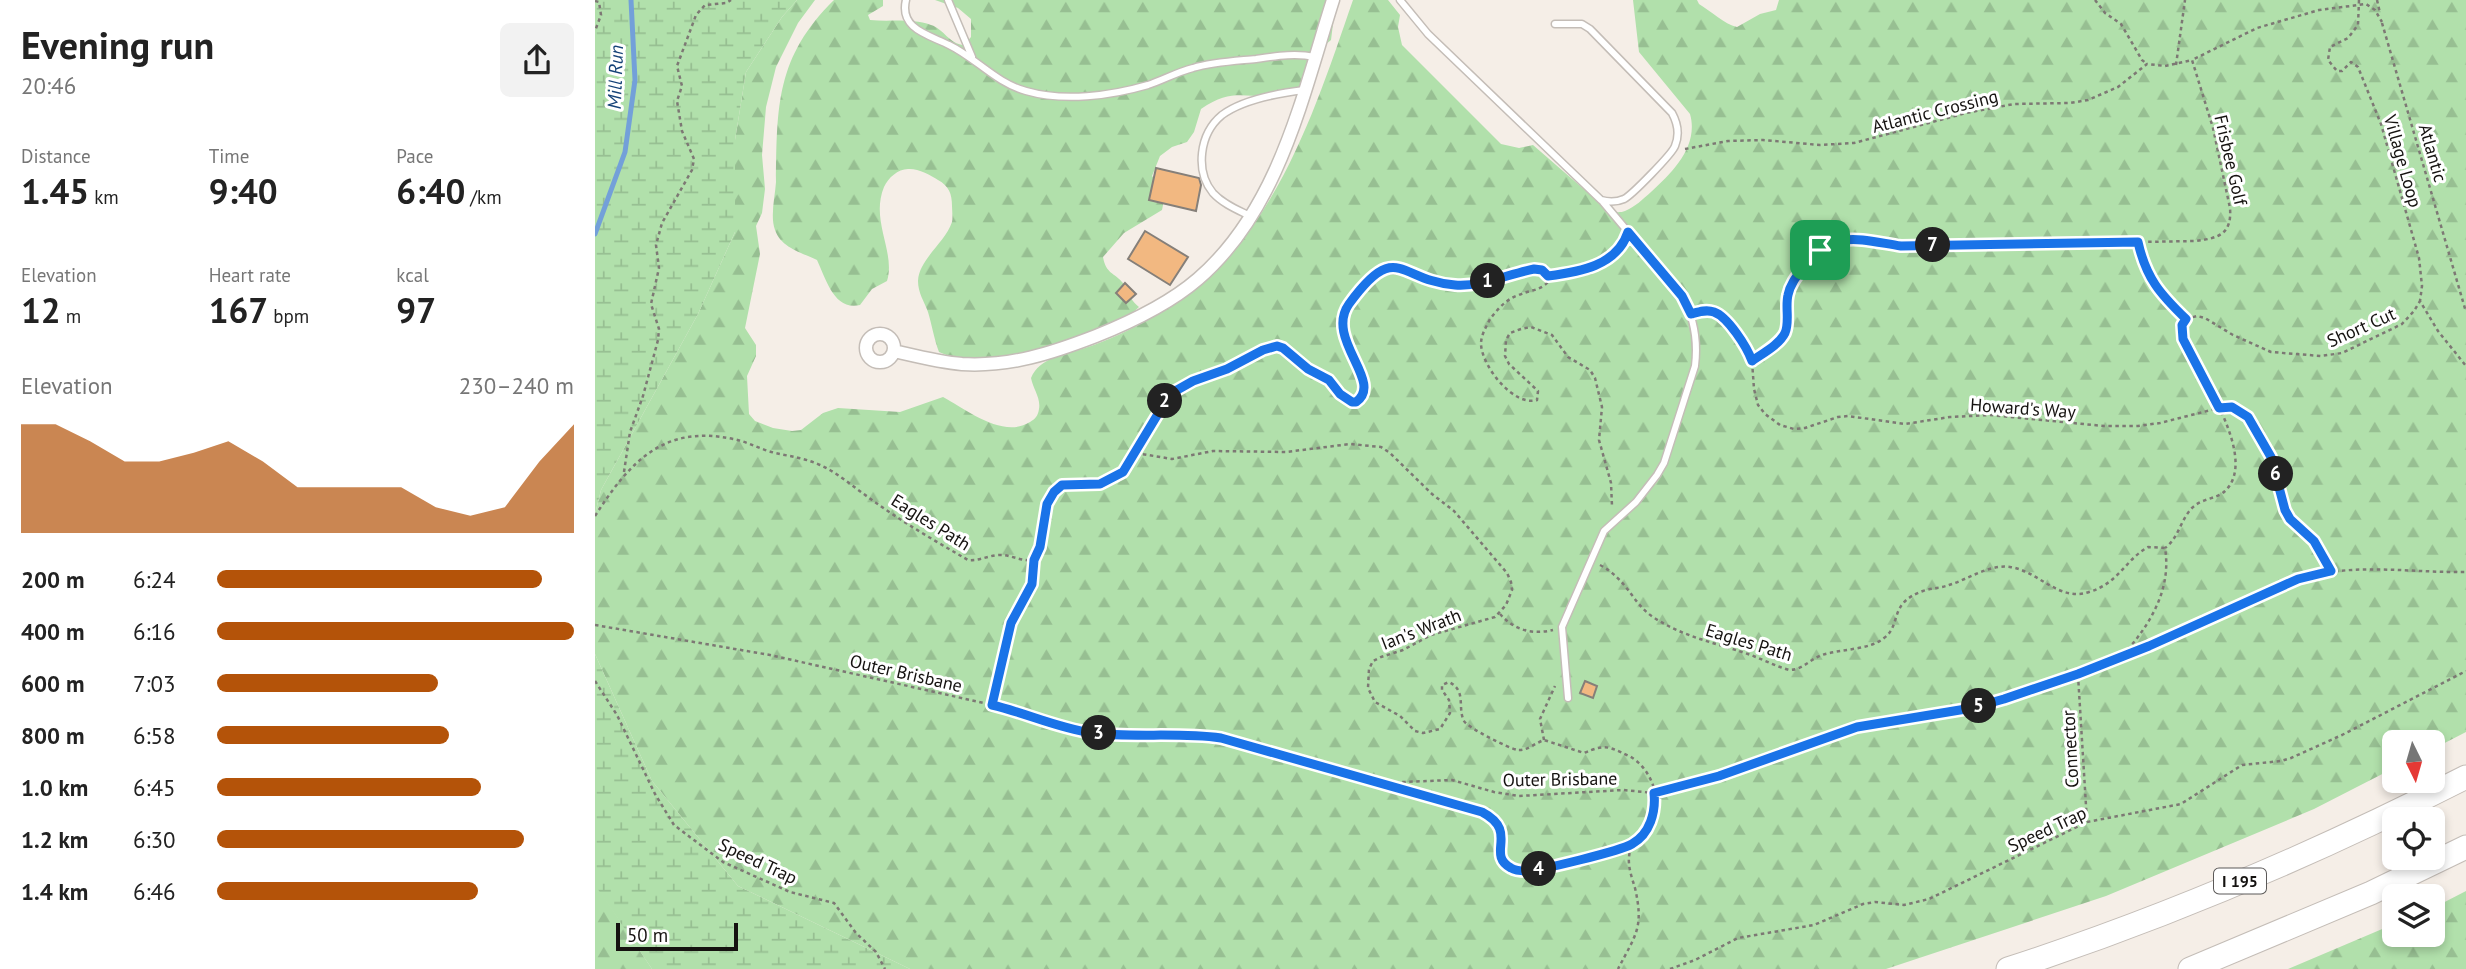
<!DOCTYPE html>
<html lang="en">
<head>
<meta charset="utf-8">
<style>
	:root { --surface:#fff; --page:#f2f2f2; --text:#222; --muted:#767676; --accent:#b45309 }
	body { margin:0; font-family:"PT Sans",sans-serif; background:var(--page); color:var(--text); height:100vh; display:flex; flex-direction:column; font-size:26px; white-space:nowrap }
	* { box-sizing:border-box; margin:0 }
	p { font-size:23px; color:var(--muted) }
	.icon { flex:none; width:38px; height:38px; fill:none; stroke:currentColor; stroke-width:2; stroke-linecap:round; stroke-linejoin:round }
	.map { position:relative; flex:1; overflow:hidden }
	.details { display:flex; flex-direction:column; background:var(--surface); width:595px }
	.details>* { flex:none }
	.needle { width:46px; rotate:175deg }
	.fabs { position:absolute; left:1787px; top:730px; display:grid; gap:14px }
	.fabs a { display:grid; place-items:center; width:63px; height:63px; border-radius:10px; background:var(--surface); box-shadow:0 4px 10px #0003; font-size:35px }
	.scale { position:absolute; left:21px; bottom:18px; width:122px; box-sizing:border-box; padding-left:7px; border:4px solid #151210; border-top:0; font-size:19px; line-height:24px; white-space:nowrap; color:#151210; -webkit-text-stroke:5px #fff; paint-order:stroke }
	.pin { position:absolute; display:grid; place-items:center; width:60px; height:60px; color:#fff; margin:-30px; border-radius:14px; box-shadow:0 4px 10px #0006 }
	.km { position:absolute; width:35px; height:35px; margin:-18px; border-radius:50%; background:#222; color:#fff; font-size:19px; line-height:35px; text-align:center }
	.round { display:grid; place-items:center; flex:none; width:74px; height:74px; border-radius:10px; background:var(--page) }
	.headline { display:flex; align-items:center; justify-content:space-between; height:119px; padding:0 21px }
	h1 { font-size:38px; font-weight:700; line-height:52px }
	.metrics { display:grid; grid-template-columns:repeat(3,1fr); gap:10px; height:119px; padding:7px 21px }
	.metrics div { display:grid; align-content:center }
	.metrics b { font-size:35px; font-weight:700 }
	.metrics small { font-size:19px; font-weight:400 }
	.metrics p { font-size:19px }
	.chart { height:196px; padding:14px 21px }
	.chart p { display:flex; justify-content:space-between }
	.chart svg { width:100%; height:126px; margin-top:7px; fill:var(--accent); opacity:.7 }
	ul { padding:0 21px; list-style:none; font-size:23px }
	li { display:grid; grid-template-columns:112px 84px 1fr; align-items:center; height:52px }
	li i { height:18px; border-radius:9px; background:var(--accent) }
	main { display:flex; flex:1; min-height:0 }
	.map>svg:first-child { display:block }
</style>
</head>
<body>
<main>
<section class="details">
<div class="headline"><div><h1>Evening run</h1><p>20:46</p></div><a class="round"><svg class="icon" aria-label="share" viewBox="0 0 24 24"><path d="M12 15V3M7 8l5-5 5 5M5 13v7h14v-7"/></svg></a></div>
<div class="metrics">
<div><p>Distance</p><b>1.45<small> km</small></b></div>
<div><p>Time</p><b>9:40</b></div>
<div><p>Pace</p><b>6:40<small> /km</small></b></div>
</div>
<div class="metrics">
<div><p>Elevation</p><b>12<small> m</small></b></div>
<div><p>Heart rate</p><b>167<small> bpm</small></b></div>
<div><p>kcal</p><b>97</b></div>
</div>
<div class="chart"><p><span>Elevation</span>230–240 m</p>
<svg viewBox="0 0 160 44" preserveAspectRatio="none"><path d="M0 44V6L10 6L20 12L30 19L40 19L50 16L60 12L70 19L80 28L90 28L100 28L110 28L120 35L130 38L140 35L150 19L160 6V44z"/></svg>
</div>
<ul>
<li><b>200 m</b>6:24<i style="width:91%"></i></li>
<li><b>400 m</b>6:16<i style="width:100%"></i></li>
<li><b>600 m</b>7:03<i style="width:62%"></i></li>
<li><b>800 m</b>6:58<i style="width:65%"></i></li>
<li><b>1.0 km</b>6:45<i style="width:74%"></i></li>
<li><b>1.2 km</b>6:30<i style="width:86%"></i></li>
<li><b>1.4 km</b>6:46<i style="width:73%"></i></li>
</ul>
</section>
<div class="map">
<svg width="1871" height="969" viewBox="0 0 1871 969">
	<defs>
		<pattern id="forest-firs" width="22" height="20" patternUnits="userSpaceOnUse" patternTransform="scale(1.75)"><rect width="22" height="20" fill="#b1e0ab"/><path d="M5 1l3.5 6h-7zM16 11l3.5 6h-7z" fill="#97bf92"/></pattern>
		<pattern id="wetland-marsh" width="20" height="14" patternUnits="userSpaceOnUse" patternTransform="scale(1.75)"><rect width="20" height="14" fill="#b1e0ab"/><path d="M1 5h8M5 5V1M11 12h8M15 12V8" fill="none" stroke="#97bf92"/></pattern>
	</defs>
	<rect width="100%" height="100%" fill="#f5eee7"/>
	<path fill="url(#forest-firs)" d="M202,0H220L203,23L181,67L171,107L167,155L170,189L167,213L161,226L165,254L150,328L161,345V356L152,376L154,414L160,421L178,428L197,431L206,430L228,413L243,408L305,412L348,397C372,410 408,439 435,422C440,419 443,416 444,409C446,398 438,389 436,378C445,357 469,355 490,348C537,333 590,300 626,266C639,254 649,238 659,224C706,156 731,78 758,0H793L805,15L803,27L807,45L906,144L924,148L938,145L1014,211C1019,212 1025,213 1030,211C1040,207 1048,199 1056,192C1078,172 1104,146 1095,114L1044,52L1038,0H1102L1104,4C1116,11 1129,24 1142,27L1165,14L1181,10L1184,0H1871V732L1838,749V742H1799V768L1719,809L1511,896L1291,969H315L143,886L57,781L0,654V514L6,490L103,314L140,232V140L151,72L187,17Z
		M239,0H288V6L273,15L275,20C295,22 316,18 336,25C349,29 354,44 369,45L376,37V19L363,8L340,0H741L736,40L724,50L713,87C702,90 691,95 680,96C648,98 637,88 606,109L599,132L592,142L577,147L565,156L557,176C566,187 571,195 567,210L529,233L508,257C511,274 519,272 529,284C537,293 531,296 544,307L516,332L447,351L389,360L361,359L344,352C339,339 337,325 333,312C329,301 323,293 323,281C324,259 350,243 357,222C358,217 357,211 357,206C357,194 354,186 343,180C336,175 322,168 313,169C303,169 293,178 289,187C275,221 301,252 292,281L277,289L265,305C239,311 231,279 222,260C208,253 186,248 180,230C175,216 180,197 181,182C182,106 181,57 239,0Z
		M0,885H1L57,969H0Z
		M1871,891V969H1693L1799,924V934H1838V908Z"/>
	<path fill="url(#wetland-marsh)" d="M0,0H202L187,17L151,72L140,140V232L103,314L6,490L0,514Z
		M0,654L57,781L143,886L315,969H57L0,885Z"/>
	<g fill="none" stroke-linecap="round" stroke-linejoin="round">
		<path stroke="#73a0d9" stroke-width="5" d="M0,234L30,152L40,80L36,0"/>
	</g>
	<path fill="#f2b881" stroke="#857f79" stroke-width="2" d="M561,168L604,178L606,185L601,211L554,200Z
		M550,231L593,257L575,285L533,259Z
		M530,283L541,294L531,303L521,293Z
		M990,681L1002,686L998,698L985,693Z"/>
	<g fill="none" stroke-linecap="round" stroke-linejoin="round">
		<g stroke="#c4bdb7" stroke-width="9">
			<path id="lane" d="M311,0C304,29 334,35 354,45C381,58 401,83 431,91C469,102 515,96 553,85C568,80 582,72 598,68C618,62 641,61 661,59C682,56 700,53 720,57
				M353,0L377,57
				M805,0L833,34L1006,200C1013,202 1022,202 1029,199C1037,195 1077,154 1080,146C1085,134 1083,124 1077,113L995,29L987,24H960
				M655,216C643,210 628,204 618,193C600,171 604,134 627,115C647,100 685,93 709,90
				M973,698L967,627L1009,531L1041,502L1062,475L1069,463L1100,366C1103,341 1100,319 1087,296L1008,202"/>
		</g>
		<g stroke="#c4bdb7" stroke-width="15">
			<path id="street" d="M271 348a14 14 0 1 1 28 0a14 14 0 1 1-28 0Z
				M299,351C321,356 344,362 367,364C415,367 457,353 501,336C536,322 574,304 603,279C684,209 707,97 738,0"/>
		</g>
		<g stroke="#c4bdb7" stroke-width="25">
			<path id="highway" d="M1413,969C1570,918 1724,852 1871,777
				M1595,969L1776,893L1871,847"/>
		</g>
		<path stroke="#7d7874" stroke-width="2.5" stroke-dasharray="3.5 3.5" stroke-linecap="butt" d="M1500,0L1510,13L1526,24L1547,60L1552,64
			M1764,0L1763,25L1753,38L1735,47L1733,60L1742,71H1747L1756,62L1763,67L1786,124L1824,258L1827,286L1825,301L1843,331L1871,366
			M1782,0L1785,13
			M0,1L4,2L6,15L0,31
			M1787,23L1871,312
			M1581,65L1590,0
			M1090,149L1133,141L1168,140L1225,145L1259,143L1371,113L1419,104L1475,103L1493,100L1523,87L1552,64L1570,66L1597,60
			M1543,242C1551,278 1565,294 1591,319L1587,325L1588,339C1603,372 1665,458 1630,491C1622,499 1607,498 1597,508C1586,519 1583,539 1570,548
			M953,276C980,273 1010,268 1027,244
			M1107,311L1119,312L1130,318L1154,350L1157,361L1159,389L1163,405L1170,414L1185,425L1199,429L1210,428L1243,417L1253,416L1310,424L1355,417L1395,415L1509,426H1543L1565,423L1624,408L1637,407L1653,417L1676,457L1695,519L1719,541L1736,571
			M1591,319L1602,316L1610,318L1638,335L1676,352L1726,356L1747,353L1807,324L1819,311L1825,301
			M1157,361C1168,353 1185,345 1190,333C1195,322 1190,307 1193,295C1196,284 1202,276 1209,267C1237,228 1266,240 1306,246L1601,241C1624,238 1637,234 1635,208L1618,128L1597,60L1662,28L1724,10L1771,4L1780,10L1787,22
			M541,453L577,459L618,451L691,452L755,444L786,447L795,453L837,494L859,511L912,573L916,582L917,590L911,605L900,617L836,635L808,650L786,657L778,661L774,669L773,688L780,702L805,716L820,731L828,733L845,729L855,713L854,700L847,690V685L854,682C872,691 862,707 869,721C873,728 915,749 923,750C932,751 940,743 949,740L989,753C1010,744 1013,746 1034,756C1054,766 1069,798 1056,820C1050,832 1035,842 1034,857C1033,867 1037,878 1040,888C1049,928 1041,934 1023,969
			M29,472L35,432L48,396L63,340L64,329L56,304L64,268L61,245L67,223L97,170L99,159L87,131L82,101L87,86L82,66L101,15L110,5L131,3L136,0
			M0,516C34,463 68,424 138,439C150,441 161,447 173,451C190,456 208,457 225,465C243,473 257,486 273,497C304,520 340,541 373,560C384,561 392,556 403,555C415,554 426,562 439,560C454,543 444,514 458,495C473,473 508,493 530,471C549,450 555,412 576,393C592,379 615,378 634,368C647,362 658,353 671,348C677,346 681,345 687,348C696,353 703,362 711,368C719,373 728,374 735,380C743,388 747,396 757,402L765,400C783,371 737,344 748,315C753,300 776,273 791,269C808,263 825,277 841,282C851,285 863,286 873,285C894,283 934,262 951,272L953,282C945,291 934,290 924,295C911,299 903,309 895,319C891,327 886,335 886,344C887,367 919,407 942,400L943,391L914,364L910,356L911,340L915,333L926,329L936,327L957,335L973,357L995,370L1000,378L1007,407L1004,440L1016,483L1017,506
			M1005,565C1033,580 1037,603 1058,617C1088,637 1121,643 1153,654C1167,659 1180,666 1194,670C1208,670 1215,659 1227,655C1245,649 1275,650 1289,638C1307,625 1293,603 1328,591C1337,588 1346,588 1354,585C1374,579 1394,564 1415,567C1444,571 1463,602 1494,592C1524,583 1530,560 1553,547L1570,548C1577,590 1554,627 1526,657
			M905,614C919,630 937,635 958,630
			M0,625L175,655L402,706L466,726L495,733L545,735L599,734L626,738L784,783L857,780L899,792L924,796L1028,790L1059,793L1124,776L1262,727L1377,708L1409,699L1483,674L1554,646L1703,579C1758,562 1815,573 1871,572
			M1483,675L1492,822
			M0,681L22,715L60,794L79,825L128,862L195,892L239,903L261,933L281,952L290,969
			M397,705L416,623L437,584L439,560
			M949,740L945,719L960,686
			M788,784L896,817L905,827C911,850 896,874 937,871L1037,844
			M1075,969L1100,960L1143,938L1219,925L1268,904L1280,902L1309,905L1334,899L1492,822L1586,804L1647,765L1686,761L1696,758L1747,735L1871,671"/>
		<use href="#lane" stroke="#fff" stroke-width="6"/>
		<use href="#street" stroke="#fff" stroke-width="12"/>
		<use href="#highway" stroke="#fff" stroke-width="23"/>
	</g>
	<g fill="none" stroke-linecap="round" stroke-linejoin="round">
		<g stroke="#fff" stroke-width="14">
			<path id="route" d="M1033,232L1087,296L1096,314C1103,312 1111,309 1119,312C1133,317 1152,347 1157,361C1168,353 1184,345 1190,333C1195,322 1190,307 1193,295C1195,284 1202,276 1209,267C1237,228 1266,240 1306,246L1543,242C1551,278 1565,294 1591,319L1587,325L1588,339L1624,408L1637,407L1653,417L1676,457L1690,510L1695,519L1719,541L1736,571L1703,579L1554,646L1483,674L1409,699L1377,708L1262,727L1124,776L1059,793C1061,812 1055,834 1037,844C1025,851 947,870 932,871C927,871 921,871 916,868C890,854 925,832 887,812L626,738C583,732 540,738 497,733C462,728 431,713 397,705L416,623L437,584L439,560L445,547L452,504L459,492L467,485L505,484L528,472L575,394L598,381L632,369L668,350L682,346L688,348L713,369L734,380L745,394L757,402H761C790,382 729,339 754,304C802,238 804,281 860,285C887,287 913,274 939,269L947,270L953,276C984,272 1022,266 1033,232Z"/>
		</g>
		<use href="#route" stroke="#1a73e8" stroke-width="9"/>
	</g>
	<g text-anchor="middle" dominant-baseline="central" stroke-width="6" stroke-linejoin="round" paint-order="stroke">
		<rect fill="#fff" stroke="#5b5958" stroke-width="2" x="1619" y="868.5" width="52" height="25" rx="5"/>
		<g font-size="16" font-weight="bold" fill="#151210">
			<text x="1645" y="881">I 195</text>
		</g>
		<g font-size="18" fill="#151210" stroke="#fff">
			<text transform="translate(1340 111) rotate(-14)">Atlantic Crossing</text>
			<text transform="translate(1838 153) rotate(74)">Atlantic</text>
			<text transform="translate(1636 160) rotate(77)">Frisbee Golf</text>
			<text transform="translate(1808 161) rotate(74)">Village Loop</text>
			<text transform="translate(1766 327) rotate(-24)">Short Cut</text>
			<text transform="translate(1428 408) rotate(4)">Howard's Way</text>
			<text transform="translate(336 522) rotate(32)">Eagles Path</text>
			<text transform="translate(826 629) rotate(-21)">Ian's Wrath</text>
			<text transform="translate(1154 642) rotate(17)">Eagles Path</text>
			<text transform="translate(311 673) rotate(13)">Outer Brisbane</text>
			<text transform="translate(1475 749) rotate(-93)">Connector</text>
			<text transform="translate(965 779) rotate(-1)">Outer Brisbane</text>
			<text transform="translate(1452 829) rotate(-25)">Speed Trap</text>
			<text transform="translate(163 861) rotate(25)">Speed Trap</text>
		</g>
		<g font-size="19" font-style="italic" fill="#154277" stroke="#fff">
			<text transform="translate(20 77) rotate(-88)">Mill Run</text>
		</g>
	</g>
</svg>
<div class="fabs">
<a><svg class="needle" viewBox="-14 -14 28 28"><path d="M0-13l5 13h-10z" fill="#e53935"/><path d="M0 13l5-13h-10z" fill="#767676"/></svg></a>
<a><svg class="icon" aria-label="locate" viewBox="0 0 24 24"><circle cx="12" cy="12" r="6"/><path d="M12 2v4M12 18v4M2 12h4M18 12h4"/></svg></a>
<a><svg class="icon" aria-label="layers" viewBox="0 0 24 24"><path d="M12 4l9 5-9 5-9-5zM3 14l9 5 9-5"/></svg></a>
</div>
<div class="scale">50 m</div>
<div class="pin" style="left:1225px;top:250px;background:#1e9e55"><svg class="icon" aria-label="arrive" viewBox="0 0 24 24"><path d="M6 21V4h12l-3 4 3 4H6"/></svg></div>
<b class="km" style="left:893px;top:281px">1</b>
<b class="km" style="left:570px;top:401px">2</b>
<b class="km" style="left:504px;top:733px">3</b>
<b class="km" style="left:944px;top:869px">4</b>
<b class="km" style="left:1384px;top:706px">5</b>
<b class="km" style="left:1681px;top:474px">6</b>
<b class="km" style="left:1338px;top:245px">7</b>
</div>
</main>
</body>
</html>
